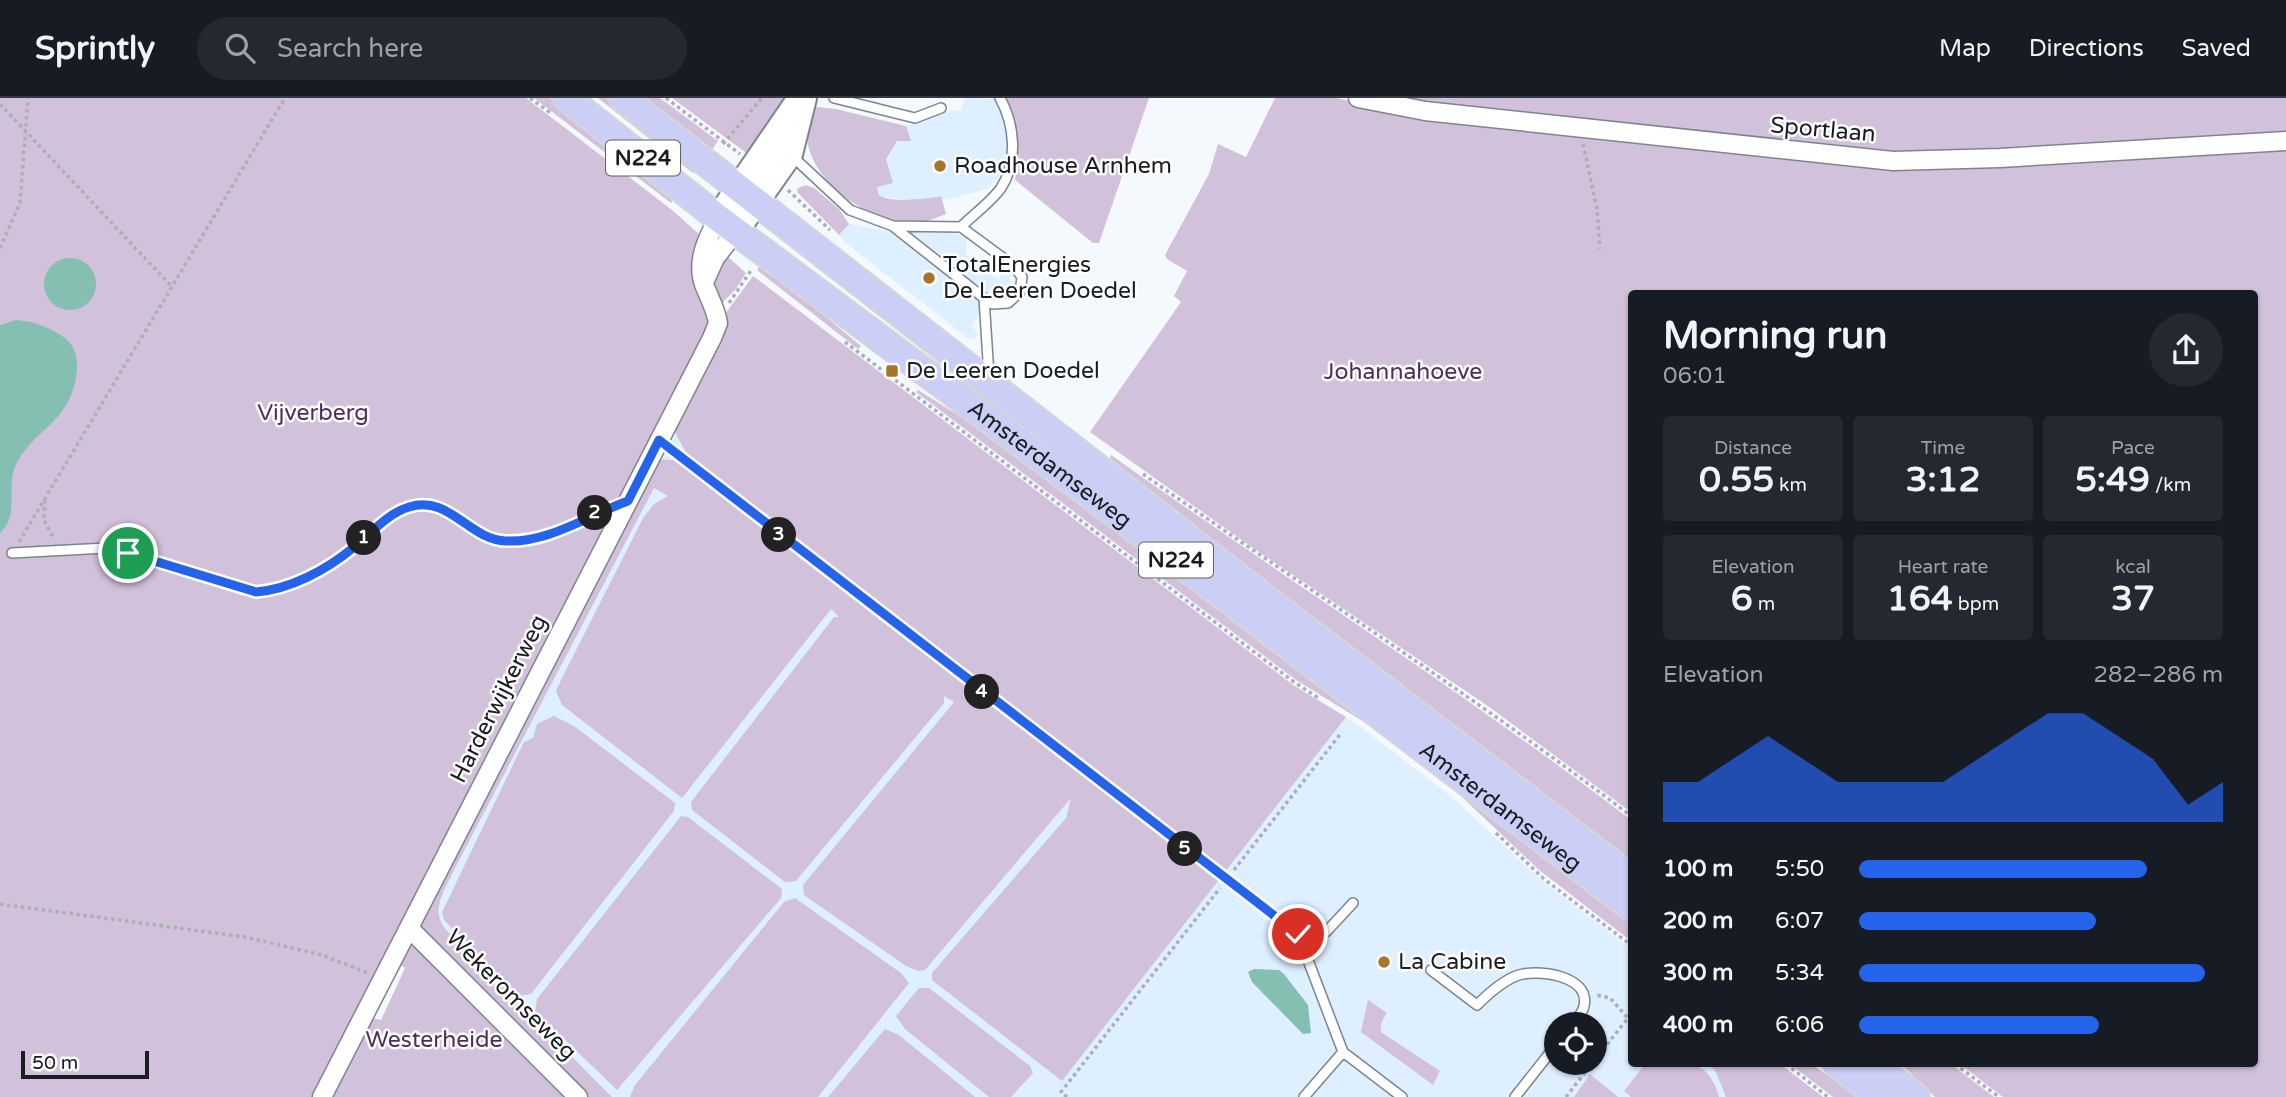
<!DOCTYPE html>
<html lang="en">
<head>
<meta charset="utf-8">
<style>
	:root { --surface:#171b24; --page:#242831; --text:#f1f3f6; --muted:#9ea1a6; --line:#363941; --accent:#2563eb }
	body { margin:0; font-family:"Varela Round",sans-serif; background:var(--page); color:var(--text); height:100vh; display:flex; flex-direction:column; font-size:26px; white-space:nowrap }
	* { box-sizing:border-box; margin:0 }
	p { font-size:23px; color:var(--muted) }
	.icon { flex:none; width:38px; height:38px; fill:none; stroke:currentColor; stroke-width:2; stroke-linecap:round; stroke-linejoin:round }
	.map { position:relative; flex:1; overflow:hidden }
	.details { position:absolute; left:1628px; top:192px; width:630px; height:777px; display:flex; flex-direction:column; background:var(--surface); border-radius:7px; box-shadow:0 2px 5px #0004 }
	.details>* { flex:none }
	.tools { position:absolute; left:1544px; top:914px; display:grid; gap:14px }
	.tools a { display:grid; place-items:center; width:63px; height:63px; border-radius:50%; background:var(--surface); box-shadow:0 2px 5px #0004; font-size:35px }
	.scale { position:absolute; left:21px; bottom:18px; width:128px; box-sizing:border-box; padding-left:7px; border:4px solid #191c20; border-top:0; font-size:19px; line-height:24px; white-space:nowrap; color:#191c20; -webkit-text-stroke:5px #fff; paint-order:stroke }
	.pin { position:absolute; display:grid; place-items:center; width:60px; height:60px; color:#fff; margin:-30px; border:4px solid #fff; border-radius:50%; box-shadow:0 2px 7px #0007 }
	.km { position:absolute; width:35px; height:35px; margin:-18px; border-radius:50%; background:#222; color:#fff; font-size:19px; line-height:35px; text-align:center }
	.round { display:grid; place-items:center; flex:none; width:74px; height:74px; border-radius:37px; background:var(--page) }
	.summary { display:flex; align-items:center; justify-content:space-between; height:119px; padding:0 35px }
	h1 { font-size:38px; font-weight:700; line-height:52px }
	.stats { display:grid; grid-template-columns:repeat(3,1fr); gap:10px; height:119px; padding:7px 35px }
	.stats div { display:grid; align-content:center; border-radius:7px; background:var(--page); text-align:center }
	.stats b { font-size:35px; font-weight:700 }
	.stats small { font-size:19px; font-weight:400 }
	.stats p { font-size:19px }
	.chart { height:196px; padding:14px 35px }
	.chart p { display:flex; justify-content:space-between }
	.chart svg { width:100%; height:126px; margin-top:7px; fill:var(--accent); opacity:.7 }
	ul { padding:0 35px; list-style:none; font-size:23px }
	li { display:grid; grid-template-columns:112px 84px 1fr; align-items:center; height:52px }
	li i { height:18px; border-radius:9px; background:var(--accent) }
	header { display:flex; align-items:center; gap:42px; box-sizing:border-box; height:98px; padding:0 35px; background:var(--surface); border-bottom:2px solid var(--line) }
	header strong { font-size:33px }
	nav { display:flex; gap:38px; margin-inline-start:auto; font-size:24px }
	.search { width:490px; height:63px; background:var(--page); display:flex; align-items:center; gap:18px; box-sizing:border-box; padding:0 24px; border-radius:38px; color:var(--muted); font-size:26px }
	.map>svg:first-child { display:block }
</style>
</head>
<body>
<header>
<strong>Sprintly</strong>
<div class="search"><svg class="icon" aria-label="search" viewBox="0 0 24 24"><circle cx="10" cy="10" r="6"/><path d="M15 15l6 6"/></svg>Search here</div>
<nav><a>Map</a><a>Directions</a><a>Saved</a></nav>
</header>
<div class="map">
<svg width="2286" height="999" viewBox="0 0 2286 999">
	<rect width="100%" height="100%" fill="#f4f9fd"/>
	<path fill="#deefff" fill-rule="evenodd" d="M969,0L997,1L1008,30L1009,54L1001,77L987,91L942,103L940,98L926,102L881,99L877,89L893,85L886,61L897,43H910L906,28L953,12L961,13L964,1Z
		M849,126L890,134L944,133L961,137L967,140L966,157L999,182L1002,166L1011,175L1010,189L996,194L971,228L977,234L976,240L969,241L848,147L839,137Z
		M738,218L804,223L952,329L1293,587L1358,627L1453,700L1541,782L1631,851V966H1780L1823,999H585L423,815ZM1556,926H1594V964H1556Z"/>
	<path fill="#d2c1da" d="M0,0H526L672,112L699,136L710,227L317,999H0Z
		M534,0H550L676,98L671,105Z
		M598,0H607L697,71L693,75Z
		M643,0H660L718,43L709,56Z
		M672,0H793L749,57Z
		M1007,0H1149L1099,145H1093L1015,82C1020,54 1017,27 1007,0Z
		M1275,0H1337L1367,7L1793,60L2286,48V999H2003L1960,966H2254V196H1631V714L1488,608L1253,450L1090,334L1181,204L1174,198L1187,173L1167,161L1165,157L1209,76L1218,46L1246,59Z
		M1378,0H2286V38L1893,58Z
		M817,9L836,11L906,28L911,43H897L886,61L893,85L877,89L879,97C888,105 929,101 941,98L946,116C936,120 925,125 914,125C871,125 810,85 807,39C806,30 810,21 812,12Z
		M806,87L814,90L839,111L849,126L839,137L797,94L798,90Z
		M728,159L746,175L735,192L720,207L712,185L719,165Z
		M761,165L861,248L858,251L757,172Z
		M753,178L1293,587L1346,619L1224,775L1088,667L688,358L672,329L725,216Z
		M918,292L992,338L1631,821V843L1539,772L1461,698L1364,624L1296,582L916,294Z
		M1111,357C1284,480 1463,593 1631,722V769L1330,539L1110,360Z
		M655,361L674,362L1218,783L1062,983L932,882V875L1066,720L1071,700L925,872L919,873L906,868L804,797L803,787L954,604L944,598V605L796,783L785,784L692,712L691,704L834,519H839L831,511L682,700L562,607L556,593L562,580L643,420L654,406L668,398L654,390L454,772C444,794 429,813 447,833L612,999H584L421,836L420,822Z
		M554,618L574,628L675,705L674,713L531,896L519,898L444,822L442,814L524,644L533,640L537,626Z
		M681,718L688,719L782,791L781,800L617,992L535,913L537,901Z
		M795,800L901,875L909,885L818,999H630L635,987L784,804Z
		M416,846L573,999H328L368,919L381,922L405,870L396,864L403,853Z
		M919,890H929L1030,968L1033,975L1011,999H989L905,931L896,918Z
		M1368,902L1387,915L1381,925V934L1440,973L1433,987L1361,934Z
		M885,931L899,937L975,999H828Z
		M1645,966C1682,966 1707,956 1719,999H1631L1624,993Z
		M1708,966H1780L1823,999H1726L1715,972Z
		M1790,966H1810L1864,999H1833Z
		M1901,966H1951L1994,999H1935Z
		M1590,976L1618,999H1574Z"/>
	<path fill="#85bfb1" d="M44 186a26 26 0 1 1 52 0a26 26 0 1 1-52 0Z
		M16,222C34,223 52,230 66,241C75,249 77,258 77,270C73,326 32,330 15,369C6,391 20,416 0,435V227Z
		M1254,871L1279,872L1284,876L1308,907L1311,935L1303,936L1252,884L1248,874Z"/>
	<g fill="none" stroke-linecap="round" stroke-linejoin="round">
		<g stroke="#7c858f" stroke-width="12">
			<path id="service" d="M834,0L915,20L941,10
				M792,58L850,112L893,128L961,129L1014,168L1022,179L1020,194L1008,205L992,206L984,200
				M894,129L984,200L989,278
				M961,129C974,116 991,104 1001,90C1018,64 1015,27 1000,0
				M659,342L1298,836L1326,834L1353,805
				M12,455L106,450L256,494C291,491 325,472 353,451C371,437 385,417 408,409C448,395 468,441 505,443C547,447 587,418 626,404
				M1298,836L1343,954L1402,999
				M1431,872L1477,907C1488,896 1501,884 1516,878C1535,870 1591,877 1584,908C1583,914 1577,921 1573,926
				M1304,999L1343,954
				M1515,999L1556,947"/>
		</g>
		<g stroke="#7c858f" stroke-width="21">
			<path id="minor" d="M1358,0L1425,13L1893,63L2000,60L2286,43
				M706,180L715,160L736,133
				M409,830L578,999
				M322,999L712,240L718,225C716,212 710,201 705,189C695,165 707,141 718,120"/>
		</g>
		<g stroke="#7c858f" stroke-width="28">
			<path id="secondary" d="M718,120L796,6
				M736,133L790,56L804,0"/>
		</g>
		<g stroke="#d6d6d7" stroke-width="30">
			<g id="primary">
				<path id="s1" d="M567,0L718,120L1120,419L1631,809"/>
				<path d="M623,0L1252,490L1631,780"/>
				<path d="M1837,966L1880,999"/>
				<path d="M1873,966L1916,999"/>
			</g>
		</g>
		<path stroke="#abb0b4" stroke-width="3.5" stroke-dasharray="3.5 3.5" stroke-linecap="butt" d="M530,0L552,16
			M666,0L740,56
			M0,6L171,188
			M723,46L762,0
			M1583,46L1597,111L1600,151
			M788,92L830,132
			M0,150L20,105L28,0
			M729,205L752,171
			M845,244L1294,584L1320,601
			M1143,376C1305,490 1473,597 1631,718
			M45,402L44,422L54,441
			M19,444L285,0
			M1496,735L1544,781L1631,847
			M1234,772L1342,634
			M0,806L245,839L322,857L368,875
			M1594,963L1628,920L1610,900L1596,897
			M1786,966L1828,999
			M1955,966L1999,999
			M1067,999L1061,994L1220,790
			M1566,999L1593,964"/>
		<use href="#service" stroke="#fff" stroke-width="9"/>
		<use href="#minor" stroke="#fff" stroke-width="18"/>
		<use href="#secondary" stroke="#fff" stroke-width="24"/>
		<use href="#primary" stroke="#cbcef5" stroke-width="26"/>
	</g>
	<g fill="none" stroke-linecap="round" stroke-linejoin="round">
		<g stroke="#fff" stroke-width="14">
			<path id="route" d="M128,455L256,494C291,491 326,472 353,450C371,436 386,416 409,409C449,396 469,442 506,443C549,445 589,417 628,403L659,342L1298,836"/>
		</g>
		<use href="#route" stroke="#2563eb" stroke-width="9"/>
	</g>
	<g fill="#a5762a" stroke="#fff" stroke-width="2.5">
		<circle cx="940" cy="68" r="7"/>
		<circle cx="929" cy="180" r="7"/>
		<rect x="885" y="266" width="14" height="14" rx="3.5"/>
		<circle cx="1384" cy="864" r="7"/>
	</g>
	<g text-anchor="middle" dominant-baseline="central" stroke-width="5" stroke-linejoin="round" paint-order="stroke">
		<g fill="#fff" stroke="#5e6063" stroke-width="2">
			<rect x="606" y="42.5" width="74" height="35" rx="5"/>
			<rect x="1139" y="444.5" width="74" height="35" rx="5"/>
		</g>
		<g font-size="21" font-weight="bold" fill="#191c20">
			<text x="643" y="60">N224</text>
			<text x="1176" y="462">N224</text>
		</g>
		<g font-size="23" fill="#191c20" stroke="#fff">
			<text transform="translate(1823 32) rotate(5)">Sportlaan</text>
			<text stroke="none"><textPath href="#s1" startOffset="606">Amsterdamseweg</textPath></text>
			<text transform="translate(499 601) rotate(-63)">Harderwijkerweg</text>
			<text stroke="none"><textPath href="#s1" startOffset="1172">Amsterdamseweg</textPath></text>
			<text transform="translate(511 897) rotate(45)">Wekeromseweg</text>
		</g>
		<g font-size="23" fill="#191c20" stroke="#fff" text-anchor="start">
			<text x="954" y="68">Roadhouse Arnhem</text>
			<text x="943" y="167">TotalEnergies<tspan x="943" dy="26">De Leeren Doedel</tspan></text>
			<text x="906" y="273">De Leeren Doedel</text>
			<text x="1398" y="864">La Cabine</text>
		</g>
		<g font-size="23" fill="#502c5f" stroke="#fff">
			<text x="1403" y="274">Johannahoeve</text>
			<text x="313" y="315">Vijverberg</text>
			<text x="434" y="942">Westerheide</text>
		</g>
	</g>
</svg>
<div class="tools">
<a><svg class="icon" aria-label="locate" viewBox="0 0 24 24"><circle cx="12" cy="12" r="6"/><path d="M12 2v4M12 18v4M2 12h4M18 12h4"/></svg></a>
</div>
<div class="scale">50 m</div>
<div class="pin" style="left:128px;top:455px;background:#1e9e55"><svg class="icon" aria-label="arrive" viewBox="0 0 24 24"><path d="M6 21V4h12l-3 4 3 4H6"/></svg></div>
<div class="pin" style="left:1298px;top:836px;background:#d93025"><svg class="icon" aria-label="check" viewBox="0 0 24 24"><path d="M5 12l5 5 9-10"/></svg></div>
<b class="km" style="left:364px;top:440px">1</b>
<b class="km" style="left:595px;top:415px">2</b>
<b class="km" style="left:779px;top:437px">3</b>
<b class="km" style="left:982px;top:594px">4</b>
<b class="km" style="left:1185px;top:751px">5</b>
<section class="details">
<div class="summary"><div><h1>Morning run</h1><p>06:01</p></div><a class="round"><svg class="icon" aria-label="share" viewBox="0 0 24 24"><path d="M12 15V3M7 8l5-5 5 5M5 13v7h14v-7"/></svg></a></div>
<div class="stats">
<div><p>Distance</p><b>0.55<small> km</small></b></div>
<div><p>Time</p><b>3:12</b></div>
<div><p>Pace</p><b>5:49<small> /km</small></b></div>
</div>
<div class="stats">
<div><p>Elevation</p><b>6<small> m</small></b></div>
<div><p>Heart rate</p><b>164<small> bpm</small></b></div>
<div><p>kcal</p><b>37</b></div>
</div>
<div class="chart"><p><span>Elevation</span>282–286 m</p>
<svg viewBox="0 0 160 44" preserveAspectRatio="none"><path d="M0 44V30L10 30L20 22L30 14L40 22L50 30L60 30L70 30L80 30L90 22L100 14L110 6L120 6L130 14L140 22L150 38L160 30V44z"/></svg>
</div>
<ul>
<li><b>100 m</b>5:50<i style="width:79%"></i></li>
<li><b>200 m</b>6:07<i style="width:65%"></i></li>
<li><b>300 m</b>5:34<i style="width:95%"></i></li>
<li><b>400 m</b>6:06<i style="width:66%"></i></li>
</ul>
</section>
</div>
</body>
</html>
